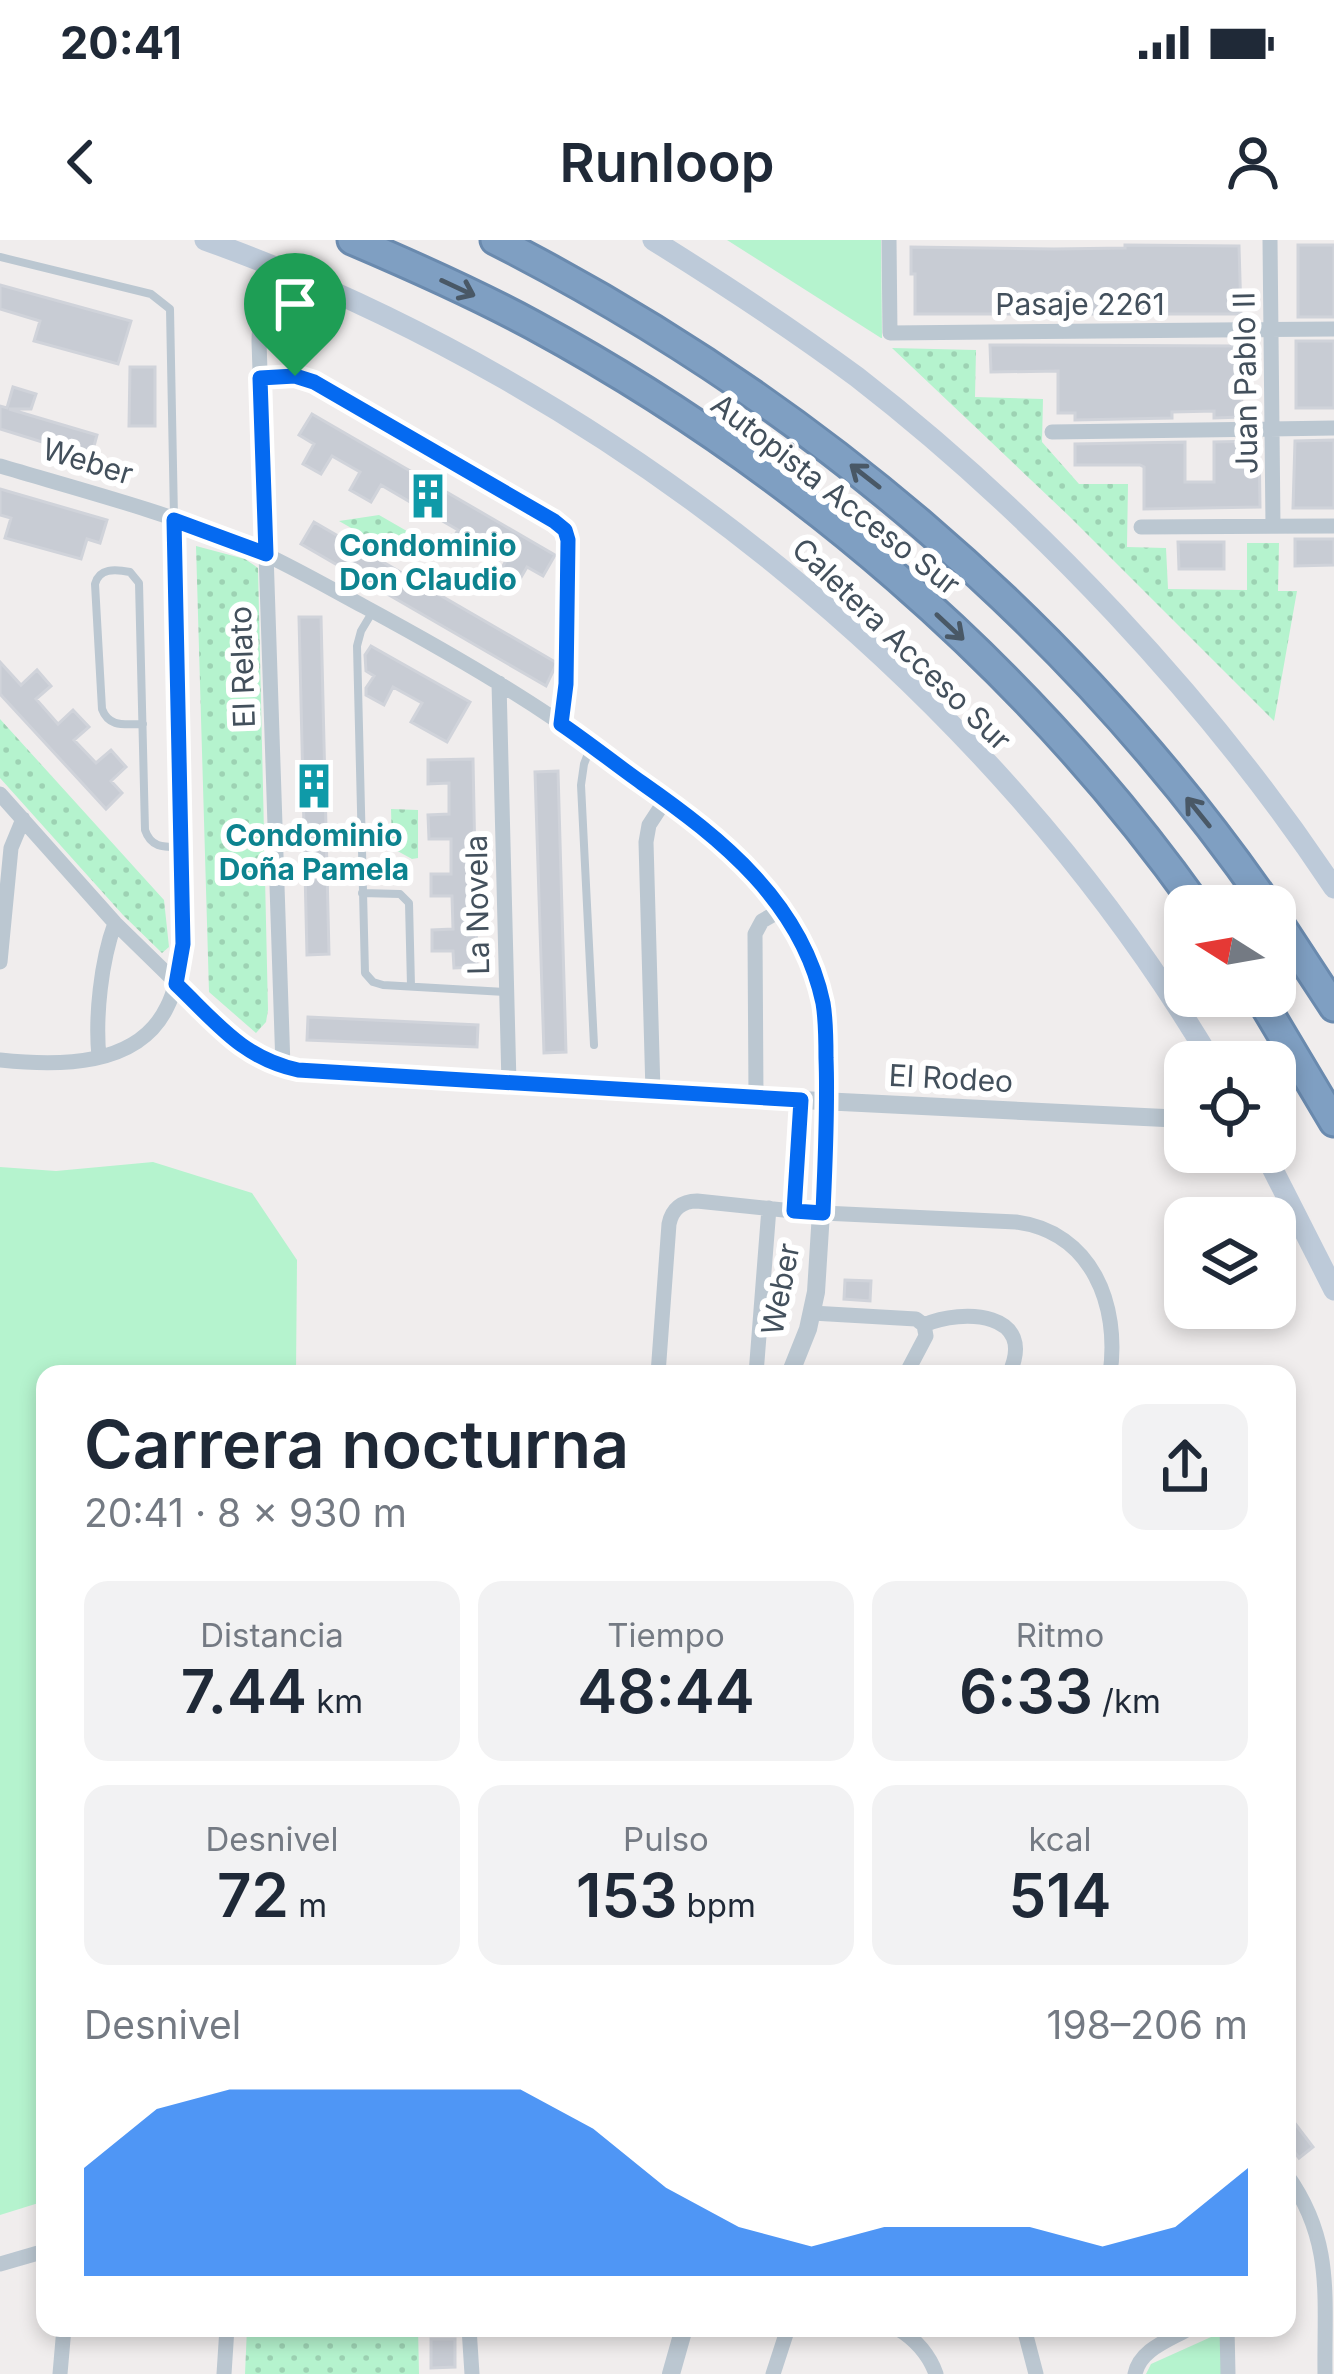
<!DOCTYPE html>
<html lang="es">
<head>
<meta charset="utf-8">
<style>
	:root { --surface:#fff; --page:#f2f2f3; --text:#1f2937; --muted:#747a83; --accent:#056af1 }
	body { margin:0; font-family:Inter,sans-serif; background:var(--page); color:var(--text); height:100vh; display:flex; flex-direction:column; font-size:45px; white-space:nowrap }
	* { box-sizing:border-box; margin:0 }
	p { font-size:39px; color:var(--muted) }
	.icon { flex:none; width:66px; height:66px; fill:none; stroke:currentColor; stroke-width:2; stroke-linecap:round; stroke-linejoin:round }
	.map { position:relative; flex:1; overflow:hidden }
	.drawer { position:absolute; left:36px; top:1125px; width:1260px; height:972px; display:flex; flex-direction:column; background:var(--surface); border-radius:24px; box-shadow:0 6px 18px #0003 }
	.drawer>* { flex:none }
	.needle { width:78px; rotate:281deg }
	.tools { position:absolute; left:1164px; top:645px; display:grid; gap:24px }
	.tools a { display:grid; place-items:center; width:132px; height:132px; border-radius:24px; background:var(--surface); box-shadow:0 6px 18px #0003; font-size:60px }
	.pin { position:absolute; display:grid; place-items:center; width:102px; height:102px; color:#fff; margin:-123px -51px; border-radius:50% 50% 50% 0; rotate:-45deg; box-shadow:0 0 12px #0007 }
	.pin .icon { rotate:45deg }
	.round { display:grid; place-items:center; flex:none; width:126px; height:126px; border-radius:24px; background:var(--page) }
	.head { display:flex; align-items:center; justify-content:space-between; height:204px; padding:0 48px }
	h1 { font-size:66px; font-weight:600; line-height:90px }
	.stats { display:grid; grid-template-columns:repeat(3,1fr); gap:18px; height:204px; padding:12px 48px }
	.stats div { display:grid; align-content:center; border-radius:24px; background:var(--page); text-align:center }
	.stats b { font-size:60px; font-weight:600 }
	.stats small { font-size:33px; font-weight:400 }
	.stats p { font-size:33px }
	.chart { height:336px; padding:24px 48px }
	.chart p { display:flex; justify-content:space-between }
	.chart svg { width:100%; height:216px; margin-top:12px; fill:var(--accent); opacity:.7 }
	.status { display:flex; justify-content:space-between; align-items:center; height:84px; padding:0 60px; background:var(--surface); direction:ltr }
	.status svg { height:33px; fill:currentColor }
	header { display:flex; justify-content:space-between; align-items:center; height:156px; padding:0 48px; background:var(--surface); font-size:54px; font-weight:600 }
	.map>svg:first-child { display:block }
</style>
</head>
<body>
<div class="status"><b>20:41</b><svg viewBox="0 0 49 12"><path d="M0 12V9h3v3zM5 12V6h3v6zM10 12V3h3v9zM15 12V0h3v12zM26 1h20v11H26zM47 4h2v5h-2z"/></svg></div>
<header><svg class="icon" aria-label="back" viewBox="0 0 24 24"><path d="M15 5l-7 7 7 7"/></svg>Runloop<svg class="icon" aria-label="person" viewBox="0 0 24 24"><circle cx="12" cy="8" r="4"/><path d="M4 21q1-7 8-7t8 7"/></svg></header>
<div class="map">
<svg width="1334" height="2134" viewBox="0 0 1334 2134">
	<defs>
		<pattern id="park-dots" width="8" height="8" patternUnits="userSpaceOnUse" patternTransform="scale(3)"><rect width="8" height="8" fill="#b5f3ce"/><path d="M2 2h.1M6 6h.1" fill="none" stroke="#9dd2b3" stroke-width="1.8" stroke-linecap="round"/></pattern>
	</defs>
	<rect width="100%" height="100%" fill="#f0eded"/>
	<path fill="#b5f3ce" d="M727,0H881L882,98H881Z
		M153,922L252,953L297,1020L296,1134H45V1961L0,1975V927L56,931Z
		M1220,2093L1223,2134H1146L1151,2124Z"/>
	<path fill="url(#park-dots)" d="M892,108L976,110L975,157L1043,159L1042,202L1079,244H1128L1127,307L1166,308L1168,349L1247,350V303H1279L1278,351H1297L1274,481L1069,276Z
		M379,275L419,298L407,320L339,281Z
		M196,306L245,319L258,328L268,770L266,782L256,793L209,752Z
		M0,479L164,660L169,707L162,713L123,675L0,538Z
		M391,569L418,570V618L412,619L392,608Z
		M247,2088H418L419,2134H245Z"/>
	<path fill="#c8ccd4" stroke="#d0d3da" stroke-width="3" d="M1125,5L1239,6L1241,74H915V34H911V7L1054,9L1125,8Z
		M1298,5H1334V77H1298Z
		M0,45L131,81L118,124L34,101L40,81L0,69Z
		M1296,101H1334V168H1296Z
		M990,105L1241,106L1242,177L1214,178V171L1172,172V178L1075,180V173H1058V131L991,132Z
		M130,127H155V186H129Z
		M13,147L36,154L31,169H9L97,195L91,217L0,189V166L7,168Z
		M312,174L555,315L543,336L527,327L516,346L498,335L508,317L479,300L468,319L448,307L458,290L381,245L371,262L350,250L360,232L332,216L321,234L303,224L314,204L299,195Z
		M1334,200V268H1293L1295,201Z
		M1259,201L1260,267L1144,269V227L1140,225H1075V204L1185,202V242H1214V202Z
		M0,249L107,280L100,303L87,299L81,319L5,298L11,278L0,275Z
		M314,282L557,423L546,446L301,304Z
		M1295,299H1334V325L1295,326Z
		M1178,302H1224V329H1179Z
		M299,377H321L329,714L307,715Z
		M371,406L470,462L447,502L411,482L422,463L393,447L384,465L366,455V448L374,436L366,431L365,415Z
		M0,422L21,445L37,430L51,446L36,459L58,484L73,470L89,487L74,500L96,523L111,510L126,527L111,541L122,553L106,569L0,454Z
		M473,519L477,727L454,728L453,711H432V690L453,689L452,656H431V634H451V599H429L428,575L449,574V543L428,544V520Z
		M558,531L566,812L544,813L535,532Z
		M308,777L478,785L477,807L307,800Z
		M845,1040L871,1041L870,1061L844,1059Z
		M1287,1873L1313,1907L1299,1918L1287,1902Z
		M431,2099H455V2127L431,2128Z"/>
	<g fill="none" stroke-linecap="round" stroke-linejoin="round">
		<g stroke="#6a8aae" stroke-width="33">
			<path id="motorway" d="M352,0C413,26 474,53 533,85C791,225 1026,426 1197,666
				M495,0C801,156 1071,382 1268,666
				M1275,677L1334,767
				M1259,756L1334,882"/>
		</g>
		<path stroke="#bbc7d1" stroke-width="8" d="M0,17L151,54L170,69L174,278
			M263,138L295,136L314,142L560,285L568,300L565,444L561,482
			M373,371L361,391L357,406L365,733L373,742L383,745L505,752
			M143,484C125,484 109,488 102,469L95,344C99,328 115,329 130,332L139,343L145,590C151,608 164,607 180,607
			M591,506L584,524L581,545L594,805
			M362,653L400,654L409,663L411,746"/>
		<path stroke="#bbc7d1" stroke-width="15" d="M889,0L890,93L1334,89
			M1270,0L1273,286
			M282,30C270,54 259,74 259,101L283,827
			M1052,192L1334,188
			M0,226C81,250 165,272 243,304C285,322 324,345 365,367C428,401 492,437 553,478C583,498 611,522 641,543C692,578 747,617 783,669C825,729 825,792 828,861
			M1141,287L1334,286
			M499,443L509,844
			M0,554L115,683L240,805C264,821 286,828 315,832L801,860
			M0,722L11,608L23,579
			M99,817C95,777 101,721 115,683
			M0,820C57,826 138,828 167,767C177,748 179,725 183,704L174,280
			M653,852L646,602L649,585L666,559
			M756,857L755,694L762,681L783,669
			M823,973L1016,982C1092,992 1120,1065 1110,1134
			M812,1073L916,1079L924,1085
			M924,1085C963,1068 1038,1072 1009,1134
			M658,1134L669,984C672,969 682,961 697,961L793,971
			M756,1134L769,968
			M906,1134L926,1096L924,1085
			M1287,1935C1334,2001 1324,2057 1325,2134
			M0,2024L45,2011
			M469,2088L472,2134
			M897,2088C915,2099 929,2114 936,2134
			M1024,2088L1036,2134
			M1227,2088L1228,2134
			M60,2134L64,2088
			M224,2134L227,2088
			M773,2134L788,2088
			M1135,2134C1140,2109 1170,2100 1190,2088"/>
		<path stroke="#bbc7d1" stroke-width="18" d="M823,973L793,971L801,860L1185,879
			M790,1134L808,1089L816,1052L828,861
			M671,2134L684,2088"/>
		<path stroke="#bdcad9" stroke-width="21" d="M205,0C612,147 990,449 1212,822
			M653,0C722,43 791,88 857,137C1035,275 1209,460 1334,648
			M1264,912L1334,1050"/>
		<use href="#motorway" stroke="#7f9fc2" stroke-width="27"/>
	</g>
	<defs><path id="oneway-shaft" d="M-6 0H5M1.5-3L5.5 0L1.5 3" fill="none" stroke-width="1.6" stroke-linecap="round" stroke-linejoin="round" transform="scale(3)"/></defs>
	<g stroke="#495866">
		<use href="#oneway-shaft" transform="translate(458 48) rotate(25)"/>
		<use href="#oneway-shaft" transform="translate(865 236) rotate(-142)"/>
		<use href="#oneway-shaft" transform="translate(950 387) rotate(43)"/>
		<use href="#oneway-shaft" transform="translate(1198 572) rotate(-129)"/>
	</g>
	<g fill="none" stroke-linecap="round" stroke-linejoin="round">
		<g stroke="#fff" stroke-width="24">
			<path id="route" d="M295,136L314,142L554,281L565,290L568,300L566,444L561,484C589,503 615,524 642,543C722,599 802,663 823,763C826,781 826,800 826,818C828,870 825,921 823,973L794,971L801,860L298,830C242,818 216,782 176,744L183,704L174,280L266,314L260,138Z"/>
		</g>
		<use href="#route" stroke="#056af1" stroke-width="15"/>
	</g>
	<defs>
		<g id="building-bare" transform="scale(3.6)"><path d="M-4-6H4V6H1V3H-1V6H-4ZM-2.5-4.3h1.7v1.8h-1.7ZM.8-4.3h1.7v1.8H.8ZM-2.5-1h1.7V.8h-1.7ZM.8-1h1.7V.8H.8Z" fill="#0f9aa8" stroke="#fff" stroke-width="2.5" paint-order="stroke"/></g>
	</defs>
	<g fill-rule="evenodd">
		<use href="#building-bare" x="428" y="256"/>
		<use href="#building-bare" x="314" y="546"/>
	</g>
	<g text-anchor="middle" dominant-baseline="central" stroke-width="12" stroke-linejoin="round" paint-order="stroke">
		<g font-size="30" fill="#43505c" stroke="#fff">
			<text x="1080" y="64">Pasaje 2261</text>
			<text transform="translate(1245 143) rotate(-91)">Juan Pablo II</text>
			<text transform="translate(88 221) rotate(17)">Weber</text>
			<text transform="translate(836 254) rotate(38)">Autopista Acceso Sur</text>
			<text transform="translate(902 404) rotate(44)">Caletera Acceso Sur</text>
			<text transform="translate(242 427) rotate(-92)">El Relato</text>
			<text transform="translate(477 665) rotate(-91)">La Novela</text>
			<text transform="translate(951 838) rotate(3)">El Rodeo</text>
			<text transform="translate(780 1049) rotate(-79)">Weber</text>
		</g>
		<g font-size="30" font-weight="bold" fill="#0d838f" stroke="#fff">
			<text x="428" y="305">Condominio<tspan x="428" dy="34">Don Claudio</tspan></text>
			<text x="314" y="595">Condominio<tspan x="314" dy="34">Doña Pamela</tspan></text>
		</g>
	</g>
</svg>
<div class="tools">
<a><svg class="needle" viewBox="-14 -14 28 28"><path d="M0-13l5 13h-10z" fill="#e53935"/><path d="M0 13l5-13h-10z" fill="#747a83"/></svg></a>
<a><svg class="icon" aria-label="locate" viewBox="0 0 24 24"><circle cx="12" cy="12" r="6"/><path d="M12 2v4M12 18v4M2 12h4M18 12h4"/></svg></a>
<a><svg class="icon" aria-label="layers" viewBox="0 0 24 24"><path d="M12 4l9 5-9 5-9-5zM3 14l9 5 9-5"/></svg></a>
</div>
<div class="pin" style="left:295px;top:136px;background:#1e9e55"><svg class="icon" aria-label="arrive" viewBox="0 0 24 24"><path d="M6 21V4h12l-3 4 3 4H6"/></svg></div>
<section class="drawer">
<div class="head"><div><h1>Carrera nocturna</h1><p>20:41 · 8 × 930 m</p></div><a class="round"><svg class="icon" aria-label="share" viewBox="0 0 24 24"><path d="M12 15V3M7 8l5-5 5 5M5 13v7h14v-7"/></svg></a></div>
<div class="stats">
<div><p>Distancia</p><b>7.44<small> km</small></b></div>
<div><p>Tiempo</p><b>48:44</b></div>
<div><p>Ritmo</p><b>6:33<small> /km</small></b></div>
</div>
<div class="stats">
<div><p>Desnivel</p><b>72<small> m</small></b></div>
<div><p>Pulso</p><b>153<small> bpm</small></b></div>
<div><p>kcal</p><b>514</b></div>
</div>
<div class="chart"><p><span>Desnivel</span>198–206 m</p>
<svg viewBox="0 0 160 44" preserveAspectRatio="none"><path d="M0 44V22L10 10L20 6L30 6L40 6L50 6L60 6L70 14L80 26L90 34L100 38L110 34L120 34L130 34L140 38L150 34L160 22V44z"/></svg>
</div>
</section>
</div>
</body>
</html>
